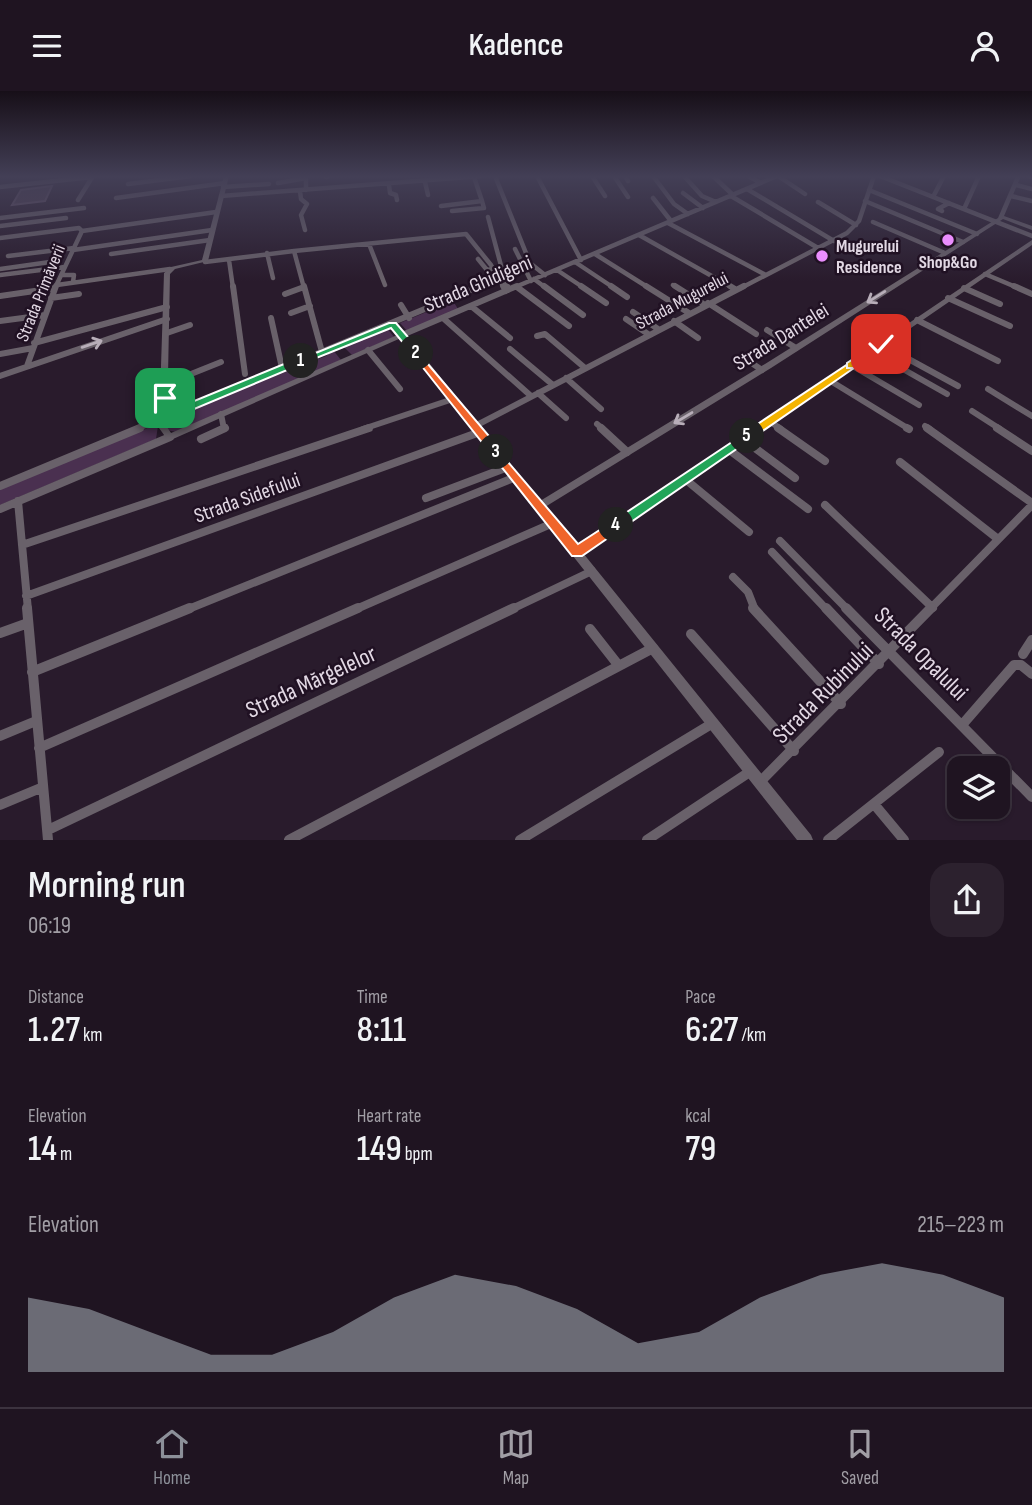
<!DOCTYPE html>
<html lang="en">
<head>
<meta charset="utf-8">
<style>
	:root { --surface:#1f1421; --page:#2c212e; --text:#f1f3f6; --muted:#a19ea5; --line:#3c333f; --accent:#8c9099 }
	body { margin:0; font-family:"Sofia Sans Condensed",sans-serif; background:var(--page); color:var(--text); height:100vh; display:flex; flex-direction:column; font-size:26px; white-space:nowrap }
	* { box-sizing:border-box; margin:0 }
	p { font-size:23px; color:var(--muted) }
	.icon { flex:none; width:38px; height:38px; fill:none; stroke:currentColor; stroke-width:2; stroke-linecap:round; stroke-linejoin:round }
	.map { position:relative; height:749px; overflow:hidden }
	.sheet { display:flex; flex-direction:column; background:var(--surface); flex:1 }
	.sheet>* { flex:none }
	.buttons { position:absolute; left:947px; top:665px; display:grid; gap:14px }
	.buttons a { display:grid; place-items:center; width:63px; height:63px; border-radius:14px; background:var(--surface); box-shadow:0 2px 5px #0004,0 0 0 2px var(--line); font-size:35px }
	.pin { position:absolute; display:grid; place-items:center; width:60px; height:60px; color:#fff; margin:-30px; border-radius:14px; box-shadow:0 4px 10px #0006 }
	.km { position:absolute; width:35px; height:35px; margin:-18px; border-radius:50%; background:#222; color:#fff; font-size:19px; line-height:35px; text-align:center }
	.round { display:grid; place-items:center; flex:none; width:74px; height:74px; border-radius:21px; background:var(--page) }
	.head { display:flex; align-items:center; justify-content:space-between; height:119px; padding:0 28px }
	h1 { font-size:38px; font-weight:600; line-height:52px }
	.figures { display:grid; grid-template-columns:repeat(3,1fr); gap:10px; height:119px; padding:7px 28px }
	.figures div { display:grid; align-content:center }
	.figures b { font-size:35px; font-weight:600 }
	.figures small { font-size:19px; font-weight:400 }
	.figures p { font-size:19px }
	.chart { height:196px; padding:14px 28px }
	.chart p { display:flex; justify-content:space-between }
	.chart svg { width:100%; height:126px; margin-top:7px; fill:var(--accent); opacity:.7 }
	header { display:flex; justify-content:space-between; align-items:center; height:91px; padding:0 28px; background:var(--surface); font-size:32px; font-weight:600 }
	.tab-bar { display:flex; justify-content:space-around; align-items:center; height:98px; border-top:2px solid var(--line); background:var(--surface); font-size:19px; color:var(--muted) }
	.tab-bar a { display:grid; justify-items:center; gap:4px }
	.tab-bar .active { color:var(--accent) }
	.map>svg:first-child { display:block }
</style>
</head>
<body>
<header><svg class="icon" aria-label="menu" viewBox="0 0 24 24"><path d="M4 6h16M4 12h16M4 18h16"/></svg>Kadence<svg class="icon" aria-label="person" viewBox="0 0 24 24"><circle cx="12" cy="8" r="4"/><path d="M4 21q1-7 8-7t8 7"/></svg></header>
<div class="map">
<svg width="1032" height="749" viewBox="0 0 1032 749">
	<rect width="100%" height="100%" fill="#291b2c"/>
	<path fill="#4a3050" d="M453,210L458,218L407,240L400,232Z
		M387,237L394,246L352,264L343,255Z
		M333,259L341,269L176,341L167,339V328L326,265Z
		M158,335L156,348L0,414V398L150,336Z"/>
	<path fill="#504054" stroke="#67556a" stroke-width="2" d="M52,95L45,110L12,114L21,99Z"/>
	<g fill="none" stroke-linecap="round" stroke-linejoin="round">
		<path stroke="#69616a" stroke-width="4.5" d="M495,85L530,172L545,184
			M537,85L581,169
			M592,85L605,105
			M614,85L628,106
			M625,85L628,90
			M653,85L674,113L688,123
			M684,85L702,105L716,111
			M713,85L733,104
			M748,85L761,92
			M778,85L805,103
			M880,85L1032,145
			M1029,85L1032,86
			M326,86L330,85
			M425,91L428,104
			M278,92L306,87V99
			M128,93L191,85
			M389,94L390,102L396,104L397,109
			M1016,94L1032,98
			M0,96L92,86
			M223,96L269,93
			M747,98L834,150
			M869,99L977,143
			M300,100L301,108L307,113L301,124L305,139
			M683,102L703,117
			M221,105L482,85
			M731,105L818,157
			M1011,105L1032,110
			M933,106L944,85
			M116,107L225,92
			M653,107L671,130
			M78,109L93,85
			M865,110L963,151
			M818,111L856,134
			M441,115L482,110L474,86
			M964,118L979,85
			M452,120L484,117L482,110
			M942,120L938,118L949,112
			M488,126L507,197
			M0,127L84,117
			M873,131L945,162
			M668,132L764,183
			M0,135L66,127
			M639,144L733,197
			M0,147L79,137L82,140L216,121
			M369,153L385,194
			M515,158L531,190
			M73,159L212,139
			M294,160L466,143L491,174L504,197
			M267,162L273,187
			M111,163L210,149
			M595,163L649,197
			M8,165L74,157
			M478,168L487,179L493,178
			M229,169L233,197
			M205,171L294,160L304,197
			M575,171L614,197
			M0,178L50,171
			M557,179L584,197
			M985,183L1018,197
			M0,184L65,176
			M61,184H74L73,191
			M534,188L546,197
			M57,194L170,178
			M673,194L678,197
			M55,197L82,140
			M301,197L304,196
			M476,197L497,188
			M513,197L777,85
			M741,197L847,142L859,130L874,85"/>
		<path stroke="#69616a" stroke-width="6" d="M233,195L245,283
			M304,195L322,261
			M503,195L506,200
			M507,195L508,199
			M544,195L583,224
			M581,195L606,212
			M611,195L627,206
			M646,195L689,222
			M675,195L705,214
			M730,195L735,198
			M1014,195L1032,203
			M517,196L569,235
			M964,197L1000,213
			M285,203L304,196
			M0,205L55,197
			M51,207L79,203
			M948,207L1010,235
			M708,212L756,243
			M401,214L409,227
			M471,215L510,247
			M633,221L658,238
			M291,222L310,215
			M271,227L282,277
			M443,227L531,305
			M626,228L648,243
			M917,229L998,270
			M0,230L45,224
			M674,230L698,247
			M392,233L402,244L517,195
			M767,239L796,257
			M167,242L190,234
			M537,245L545,243L585,277
			M34,252L167,216
			M881,253L958,295
			M510,258L553,294
			M368,259L400,298
			M871,260L947,303
			M0,263L33,257
			M741,265L762,279
			M851,274L919,314
			M27,275L56,195
			M0,285L167,228
			M566,287L601,318
			M829,289L909,338
			M166,293L221,271
			M988,298L1032,325
			M538,302L566,327
			M972,320L1000,338
			M221,323L224,338
			M769,330L781,338
			M597,333L603,338
			M475,335L744,195
			M925,335L930,338
			M136,338L480,195
			M363,338L453,308"/>
		<path stroke="#69616a" stroke-width="8" d="M601,337L627,361
			M778,337L825,370
			M907,337L909,338
			M927,337L1032,412
			M997,337L1032,360
			M201,348L225,337
			M743,348L795,387
			M728,358L808,418
			M900,371L998,448
			M685,388L749,441
			M0,395L140,337
			M426,407L508,376
			M18,410L28,519
			M825,414L933,517
			M0,418L170,346
			M780,450L848,519
			M22,454L369,337
			M772,461L827,519
			M733,486L748,501L755,519
			M26,505L480,341
			M186,519L516,386
			M354,519L553,432
			M510,519L592,480
			M929,519L1032,414"/>
		<path stroke="#69616a" stroke-width="10" d="M27,517L48,749
			M753,517L841,613
			M826,517L879,573
			M846,517L1032,706
			M590,538L619,575
			M0,542L28,532
			M691,543L794,660
			M1023,563L1032,549
			M32,581L190,517
			M962,634L1014,574H1021L1032,583
			M0,645L36,630
			M39,657L358,517
			M760,691L931,517
			M874,713L904,749
			M0,714L43,696
			M48,739L514,517
			M289,749L653,557
			M520,749L713,632
			M647,749L751,680
			M828,749L939,661"/>
		<path fill="#69616a" fill-rule="evenodd" d="M224,85H229L208,170L175,178L170,183L167,336L171,342L402,242H405L540,410L765,273L998,127L1016,85H1021L1004,125L1032,135V139L1003,128L771,277L545,416L577,456L1032,149V154L583,462L811,744L813,749H797L401,247L173,348H167L159,337L164,182L171,176L202,169Z"/>
	</g>
	<defs><path id="oneway-shaft" d="M-6 0H5M1.5-3L5.5 0L1.5 3" fill="none" stroke-width="1.6" stroke-linecap="round" stroke-linejoin="round" transform="scale(1.75)"/></defs>
	<g stroke="#b8aeb9">
		<use href="#oneway-shaft" transform="translate(876 206) rotate(148)"/>
		<use href="#oneway-shaft" transform="translate(92 253) rotate(-19)"/>
		<use href="#oneway-shaft" transform="translate(683 327) rotate(149)"/>
	</g>
	<linearGradient id="sky" x2="0" y2="1"><stop stop-color="#170f18"/><stop offset="0.45" stop-color="#433f56"/><stop offset="1" stop-color="#433f56" stop-opacity="0"/></linearGradient>
	<rect width="1032" height="190" fill="url(#sky)"/>
	<path fill="#22a559" stroke="#fff" stroke-width="2" d="M301,266L304,272L168,329L159,326L162,305L171,307L170,320Z"/>
	<path fill="#22a559" stroke="#fff" stroke-width="2" d="M389,232H396L420,260V264H413L391,237L304,272L296,270Z"/>
	<path fill="#f0652b" stroke="#fff" stroke-width="2" d="M416,259L500,358V364H492L413,264Z"/>
	<path fill="#f0652b" stroke="#fff" stroke-width="2" d="M496,357L578,453L612,431H621V438L582,465H572L492,364V358Z"/>
	<path fill="#22a559" stroke="#fff" stroke-width="2" d="M747,341L751,342V348L621,438H612V431Z"/>
	<path fill="#f5b400" stroke="#fff" stroke-width="2" d="M851,271L854,277L751,348H744V342Z"/>
	<path fill="#f5b400" stroke="#fff" stroke-width="2" d="M881,250L885,255L854,277H847V272Z"/>
	<g fill="#ea8dfd" stroke="#201123" stroke-width="2.5">
		<circle cx="948" cy="149" r="7"/>
		<circle cx="822" cy="165" r="7"/>
	</g>
	<g text-anchor="middle" dominant-baseline="central" stroke-width="5" stroke-linejoin="round" paint-order="stroke">
		<g font-size="18" font-weight="bold" fill="#e2d8e4" stroke="#201123" text-anchor="start">
			<text x="836" y="155">Mugurelui<tspan x="836" dy="21">Residence</tspan></text>
			<text x="948" y="171" text-anchor="middle">Shop&amp;Go</text>
		</g>
		<g font-size="18" fill="#e2d8e4" stroke="#201123">
			<text transform="translate(41 202) rotate(-68)">Strada Primăverii</text>
			<text transform="translate(682 210) rotate(-28)">Strada Mugurelui</text>
		</g>
		<g font-size="21" fill="#e2d8e4" stroke="#201123">
			<text transform="translate(478 193) rotate(-23)">Strada Ghidigeni</text>
			<text transform="translate(781 246) rotate(-32)">Strada Dantelei</text>
			<text transform="translate(247 407) rotate(-20)">Strada Sidefului</text>
		</g>
		<g font-size="24" fill="#e2d8e4" stroke="#201123">
			<text transform="translate(921 563) rotate(45)">Strada Opalului</text>
			<text transform="translate(311 591) rotate(-25)">Strada Mărgelelor</text>
			<text transform="translate(823 602) rotate(-45)">Strada Rubinului</text>
		</g>
	</g>
</svg>
<div class="buttons">
<a><svg class="icon" aria-label="layers" viewBox="0 0 24 24"><path d="M12 4l9 5-9 5-9-5zM3 14l9 5 9-5"/></svg></a>
</div>
<div class="pin" style="left:165px;top:307px;background:#1e9e55"><svg class="icon" aria-label="arrive" viewBox="0 0 24 24"><path d="M6 21V4h12l-3 4 3 4H6"/></svg></div>
<div class="pin" style="left:881px;top:253px;background:#d93025"><svg class="icon" aria-label="check" viewBox="0 0 24 24"><path d="M5 12l5 5 9-10"/></svg></div>
<b class="km" style="left:301px;top:270px">1</b>
<b class="km" style="left:416px;top:262px">2</b>
<b class="km" style="left:496px;top:361px">3</b>
<b class="km" style="left:616px;top:434px">4</b>
<b class="km" style="left:747px;top:345px">5</b>
</div>
<section class="sheet">
<div class="head"><div><h1>Morning run</h1><p>06:19</p></div><a class="round"><svg class="icon" aria-label="share" viewBox="0 0 24 24"><path d="M12 15V3M7 8l5-5 5 5M5 13v7h14v-7"/></svg></a></div>
<div class="figures">
<div><p>Distance</p><b>1.27<small> km</small></b></div>
<div><p>Time</p><b>8:11</b></div>
<div><p>Pace</p><b>6:27<small> /km</small></b></div>
</div>
<div class="figures">
<div><p>Elevation</p><b>14<small> m</small></b></div>
<div><p>Heart rate</p><b>149<small> bpm</small></b></div>
<div><p>kcal</p><b>79</b></div>
</div>
<div class="chart"><p><span>Elevation</span>215–223 m</p>
<svg viewBox="0 0 160 44" preserveAspectRatio="none"><path d="M0 44V18L10 22L20 30L30 38L40 38L50 30L60 18L70 10L80 14L90 22L100 34L110 30L120 18L130 10L140 6L150 10L160 18V44z"/></svg>
</div>
</section>
<nav class="tab-bar">
<a class="active"><svg class="icon" aria-label="home" viewBox="0 0 24 24"><path d="M3 11l9-7 9 7M6 9v11h12V9"/></svg>Home</a>
<a><svg class="icon" aria-label="map" viewBox="0 0 24 24"><path d="M3 6l6-2 6 2 6-2v14l-6 2-6-2-6 2zM9 4v14M15 6v14"/></svg>Map</a>
<a><svg class="icon" aria-label="saved" viewBox="0 0 24 24"><path d="M7 4h10v16l-5-4-5 4z"/></svg>Saved</a>
</nav>
</body>
</html>
